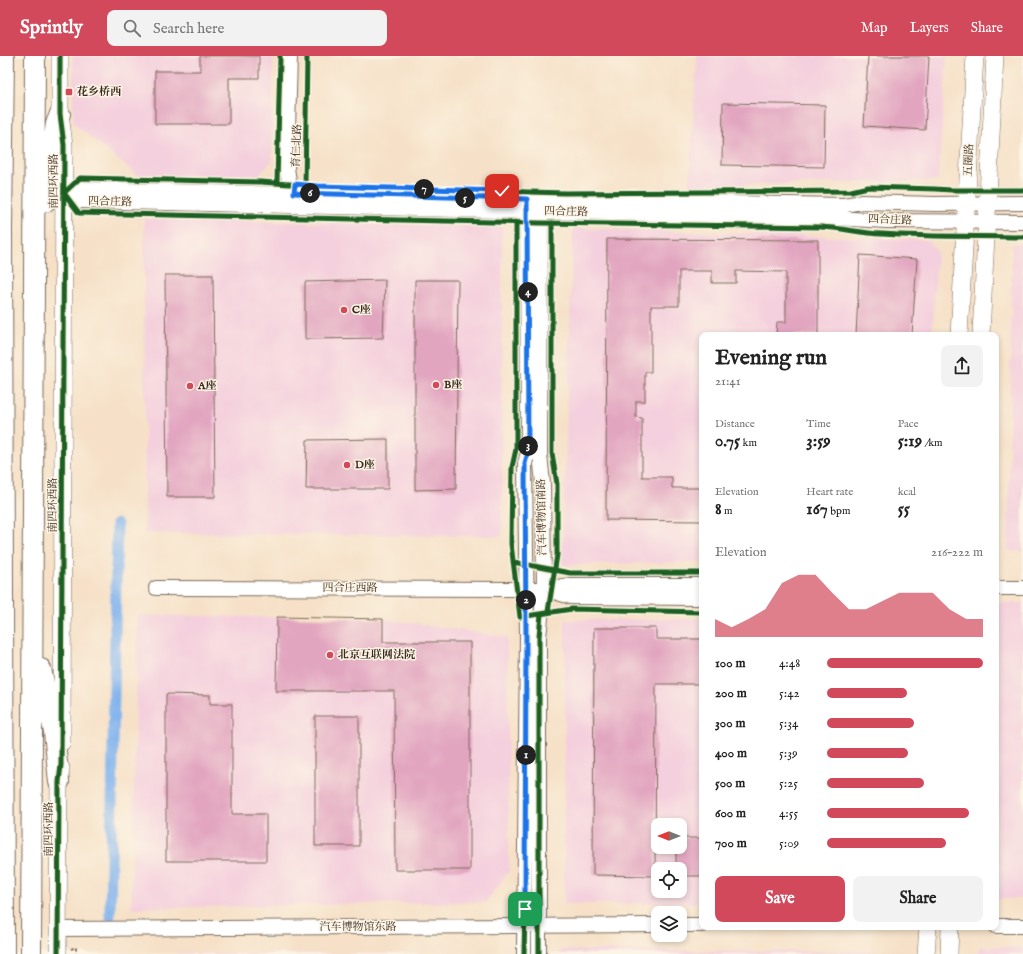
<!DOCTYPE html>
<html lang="en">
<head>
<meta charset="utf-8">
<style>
	:root { --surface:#fff; --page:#f2f2f2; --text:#222; --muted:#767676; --accent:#d1495b }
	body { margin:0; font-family:"IM FELL English","Noto Serif SC",serif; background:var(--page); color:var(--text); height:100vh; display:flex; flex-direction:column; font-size:15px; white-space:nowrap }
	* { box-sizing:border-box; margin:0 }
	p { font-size:13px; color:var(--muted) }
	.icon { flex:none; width:22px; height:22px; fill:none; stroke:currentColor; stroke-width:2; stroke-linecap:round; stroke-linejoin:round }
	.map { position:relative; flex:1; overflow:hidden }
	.sheet { position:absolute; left:699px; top:276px; width:300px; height:598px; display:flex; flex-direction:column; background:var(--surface); border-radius:8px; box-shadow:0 2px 6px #0003 }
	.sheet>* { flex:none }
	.needle { width:26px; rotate:270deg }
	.buttons { position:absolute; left:651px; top:762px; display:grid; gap:8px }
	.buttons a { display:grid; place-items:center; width:36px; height:36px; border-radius:8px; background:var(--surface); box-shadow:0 2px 6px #0003; font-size:20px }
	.pin { position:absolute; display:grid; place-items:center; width:34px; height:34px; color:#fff; margin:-17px; border-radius:8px; box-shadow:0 2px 6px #0006 }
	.km { position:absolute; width:20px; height:20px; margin:-10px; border-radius:50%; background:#222; color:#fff; font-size:11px; line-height:20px; text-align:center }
	.round { display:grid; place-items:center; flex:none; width:42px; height:42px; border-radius:8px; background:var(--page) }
	.overview { display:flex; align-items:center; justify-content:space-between; height:68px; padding:0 16px }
	h1 { font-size:22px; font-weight:700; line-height:30px }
	.stats { display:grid; grid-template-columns:repeat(3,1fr); gap:6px; height:68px; padding:4px 16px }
	.stats div { display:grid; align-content:center }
	.stats b { font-size:17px; font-weight:700 }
	.stats small { font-size:11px; font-weight:400 }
	.stats p { font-size:11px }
	.chart { height:112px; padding:8px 16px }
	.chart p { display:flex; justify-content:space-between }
	.chart svg { width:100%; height:72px; margin-top:4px; fill:var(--accent); opacity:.7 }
	.primary-button { display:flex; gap:8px; margin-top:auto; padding:8px 16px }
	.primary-button a { flex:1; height:46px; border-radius:8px; background:var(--accent); color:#fff; font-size:16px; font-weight:700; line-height:46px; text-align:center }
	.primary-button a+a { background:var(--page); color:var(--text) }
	ul { padding:0 16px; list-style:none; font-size:13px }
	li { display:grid; grid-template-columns:64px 48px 1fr; align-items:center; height:30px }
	li i { height:10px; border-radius:5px; background:var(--accent) }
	header { display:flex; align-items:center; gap:24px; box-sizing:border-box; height:56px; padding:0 20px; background:var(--accent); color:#fff }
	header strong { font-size:19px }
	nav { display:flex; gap:22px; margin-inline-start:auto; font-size:14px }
	.search { width:280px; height:36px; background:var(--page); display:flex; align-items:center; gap:10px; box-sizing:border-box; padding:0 14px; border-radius:8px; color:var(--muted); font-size:15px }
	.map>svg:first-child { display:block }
</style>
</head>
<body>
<header>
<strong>Sprintly</strong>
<div class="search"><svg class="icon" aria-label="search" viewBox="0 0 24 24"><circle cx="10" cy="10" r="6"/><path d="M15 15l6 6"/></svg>Search here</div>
<nav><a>Map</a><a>Layers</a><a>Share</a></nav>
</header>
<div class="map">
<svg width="1023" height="898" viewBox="0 0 1023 898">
	<rect width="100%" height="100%" fill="#fcf5e5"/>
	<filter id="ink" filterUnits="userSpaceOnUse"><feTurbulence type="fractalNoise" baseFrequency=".025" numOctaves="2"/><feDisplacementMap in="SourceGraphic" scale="8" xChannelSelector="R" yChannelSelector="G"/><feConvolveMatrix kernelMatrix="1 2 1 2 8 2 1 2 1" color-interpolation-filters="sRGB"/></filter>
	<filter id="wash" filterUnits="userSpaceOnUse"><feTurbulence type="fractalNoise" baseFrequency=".012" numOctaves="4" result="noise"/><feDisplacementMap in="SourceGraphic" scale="16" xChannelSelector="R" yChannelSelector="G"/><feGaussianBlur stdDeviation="0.9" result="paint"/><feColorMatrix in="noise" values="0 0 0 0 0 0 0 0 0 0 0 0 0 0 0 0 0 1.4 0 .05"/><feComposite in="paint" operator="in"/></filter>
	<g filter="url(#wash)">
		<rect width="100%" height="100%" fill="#f6e1c8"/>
		<path fill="#f4cfdd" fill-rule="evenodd" d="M73,0H273L272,105L259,119H137L73,67Z
			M697,0H947L938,125L689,130Z
			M144,163L502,171V480L145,477Z
			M573,172L927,184L937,195L932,279H702V506L562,509Z
			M1012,188H1023V495H1008Z
			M996,547H1023V843H996Z
			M138,559L383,563L507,581L509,815L486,846L131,852Z
			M702,563V847L564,848L565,564ZM658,769H680V791H658ZM658,813H680V835H658Z
			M979,891H1023V898H979Z
			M559,894L904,896V898H559Z
			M176,897L466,898H176Z"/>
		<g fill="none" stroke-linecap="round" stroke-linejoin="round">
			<path stroke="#81b3ed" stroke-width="11" d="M110,860L117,468"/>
		</g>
		<g id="blocks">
			<path fill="#e2a5c0" d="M200,0H259V22H229V68H155V15H200Z
				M868,0H929L925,74L864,70Z
				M723,47L825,49L824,111L722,109Z
				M607,183L818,184V279H776L777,266H786V216L736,215V227H712V215H679V250H651V316H645V345H636V361L642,362V421H672V432H702V465L606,464Z
				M860,199L917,203L912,279H856Z
				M165,219H213L215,441H167Z
				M385,224L383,282L305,283V226Z
				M415,224H458L456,433L415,434Z
				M388,383V433H306L307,384Z
				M277,561L383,563V586H470V814H395L394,635H276Z
				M594,572H656V583H702V628H656L655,820L593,819Z
				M166,638L210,639V648H232V758H266V805H166Z
				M315,660H359V790H315Z
				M680,782H702V820H680V813H676V791H680Z"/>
		</g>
	</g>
	<g filter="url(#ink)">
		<use href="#blocks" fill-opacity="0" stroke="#7c6a5a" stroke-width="1"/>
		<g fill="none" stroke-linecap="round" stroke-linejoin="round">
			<g stroke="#7c6a5a" stroke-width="16">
				<path id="minor" d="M290,0L287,112L292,145
					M64,137L80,145L502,155L819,161L886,165L1023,166
					M64,137L80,133L502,143L844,149L862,146L935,148L1023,147
					M156,532L544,533L571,529H702
					M996,532H1023
					M548,534L571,541L702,542
					M680,869H702
					M996,870H1023
					M58,873L658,869
					M524,898L527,580L525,407L528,397L527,147
					M539,898V581L544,533L543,428L540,398L541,147"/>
			</g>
			<g stroke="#7c6a5a" stroke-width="18">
				<path id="major" d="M60,0V58L64,89L62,686
					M959,279L975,0
					M981,279L995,0
					M58,898L59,726L61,712
					M926,898L928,871
					M949,898L950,871"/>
			</g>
			<g stroke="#7c6a5a" stroke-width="22">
				<path id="highway" d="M4,0L2,172L4,898
					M45,146L56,68L60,58
					M41,613L54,676L59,726
					M31,898L35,0"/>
			</g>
			<path stroke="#7c6a5a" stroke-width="2" stroke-dasharray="3 3" stroke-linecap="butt" d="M71,893L76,891V898"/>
			<use href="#minor" stroke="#fff" stroke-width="14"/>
			<use href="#major" stroke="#fff" stroke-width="17"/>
			<use href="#highway" stroke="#fff" stroke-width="20"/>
			<g stroke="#fcf5e5" stroke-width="8">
				<path id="cycleway" d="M277,127L280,0
					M305,129L307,0
					M1023,134H951L935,133L868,131L851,135L565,137L317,130L261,126L80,122L64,137L79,157L540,167L821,171C841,172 861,177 882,178C929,181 976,180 1023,181
					M516,166V393L512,411L511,488L520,561L572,553L702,556
					M513,506L570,517H702
					M548,556L557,499V428L552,397V167
					M58,898L59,726L61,709L64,89L60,58V0
					M524,898L525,853L526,560
					M539,898V581L541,558"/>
			</g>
			<use href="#cycleway" stroke="#1b5e20" stroke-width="5"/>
		</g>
	</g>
	<g fill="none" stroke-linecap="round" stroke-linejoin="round" filter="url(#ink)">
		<g stroke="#fff" stroke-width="8">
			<path id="route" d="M502,135L317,130L295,128L294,137L527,143L528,397L525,407L526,580L525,853"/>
		</g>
		<use href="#route" stroke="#1a73e8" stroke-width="5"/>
	</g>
	<g fill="#d1495b" stroke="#fcf5e5" stroke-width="1.5">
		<rect x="65" y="32" width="8" height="8" rx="2"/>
		<circle cx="344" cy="254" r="4"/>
		<circle cx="436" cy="329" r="4"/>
		<circle cx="190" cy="330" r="4"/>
		<circle cx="347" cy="409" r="4"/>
		<circle cx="330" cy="599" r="4"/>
	</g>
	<g text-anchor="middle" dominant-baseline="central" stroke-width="3" stroke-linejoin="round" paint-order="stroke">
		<g font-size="11" font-weight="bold" fill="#3b2a1e" stroke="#fcf5e5" text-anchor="start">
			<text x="77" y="36">花乡桥西</text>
			<text x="352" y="254">C座</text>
			<text x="444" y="329">B座</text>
			<text x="198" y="330">A座</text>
			<text x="355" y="409">D座</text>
			<text x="338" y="599">北京互联网法院</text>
		</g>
		<g font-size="11" fill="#3b2a1e" stroke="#fcf5e5">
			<text transform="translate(297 90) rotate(-88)">育仁北路</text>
			<text transform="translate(969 104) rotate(-87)">五圈路</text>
			<text transform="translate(54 125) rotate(-90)">南四环西路</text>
			<text transform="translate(110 146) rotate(1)">四合庄路</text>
			<text transform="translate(566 156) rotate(1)">四合庄路</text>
			<text transform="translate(890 164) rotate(2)">四合庄路</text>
			<text transform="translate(53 449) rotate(-90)">南四环西路</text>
			<text transform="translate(542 461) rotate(-91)">汽车博物馆南路</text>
			<text x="350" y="532">四合庄西路</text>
			<text transform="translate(49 773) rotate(-90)">南四环西路</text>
			<text x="358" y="871">汽车博物馆东路</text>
		</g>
	</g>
</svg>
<div class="buttons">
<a><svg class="needle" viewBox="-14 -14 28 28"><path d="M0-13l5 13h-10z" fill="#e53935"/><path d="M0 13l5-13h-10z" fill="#767676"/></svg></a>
<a><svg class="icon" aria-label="locate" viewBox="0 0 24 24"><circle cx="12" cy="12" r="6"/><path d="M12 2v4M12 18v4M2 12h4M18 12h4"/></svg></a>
<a><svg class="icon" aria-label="layers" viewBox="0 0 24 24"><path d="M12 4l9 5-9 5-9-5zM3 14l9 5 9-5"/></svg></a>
</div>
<div class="pin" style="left:525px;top:853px;background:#1e9e55"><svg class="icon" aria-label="arrive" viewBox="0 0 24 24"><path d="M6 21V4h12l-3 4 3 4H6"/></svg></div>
<div class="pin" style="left:502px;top:135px;background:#d93025"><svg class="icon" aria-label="check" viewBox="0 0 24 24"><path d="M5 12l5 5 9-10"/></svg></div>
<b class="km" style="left:526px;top:699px">1</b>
<b class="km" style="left:526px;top:544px">2</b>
<b class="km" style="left:528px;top:390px">3</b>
<b class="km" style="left:528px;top:236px">4</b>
<b class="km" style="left:465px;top:142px">5</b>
<b class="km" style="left:310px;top:137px">6</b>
<b class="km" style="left:424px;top:133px">7</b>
<section class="sheet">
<div class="overview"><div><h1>Evening run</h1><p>21:41</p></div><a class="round"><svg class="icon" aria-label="share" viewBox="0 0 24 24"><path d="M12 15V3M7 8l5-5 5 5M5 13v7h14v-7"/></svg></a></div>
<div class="stats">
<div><p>Distance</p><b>0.75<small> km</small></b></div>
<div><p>Time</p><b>3:59</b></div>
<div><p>Pace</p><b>5:19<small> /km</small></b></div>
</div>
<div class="stats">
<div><p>Elevation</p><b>8<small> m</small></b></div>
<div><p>Heart rate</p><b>167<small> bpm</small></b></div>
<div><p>kcal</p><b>55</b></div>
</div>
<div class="chart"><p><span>Elevation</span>216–222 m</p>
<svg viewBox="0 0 160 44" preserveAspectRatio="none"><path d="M0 44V33L10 38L20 33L30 27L40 11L50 6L60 6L70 17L80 27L90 27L100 22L110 17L120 17L130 17L140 27L150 33L160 33V44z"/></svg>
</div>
<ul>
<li><b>100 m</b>4:48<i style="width:100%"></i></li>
<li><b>200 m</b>5:42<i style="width:51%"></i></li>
<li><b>300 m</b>5:34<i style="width:56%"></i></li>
<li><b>400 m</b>5:39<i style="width:52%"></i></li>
<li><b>500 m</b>5:25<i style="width:62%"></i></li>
<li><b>600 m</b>4:55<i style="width:91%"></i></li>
<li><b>700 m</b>5:09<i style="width:76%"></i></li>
</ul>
<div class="primary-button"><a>Save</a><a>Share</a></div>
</section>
</div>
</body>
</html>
